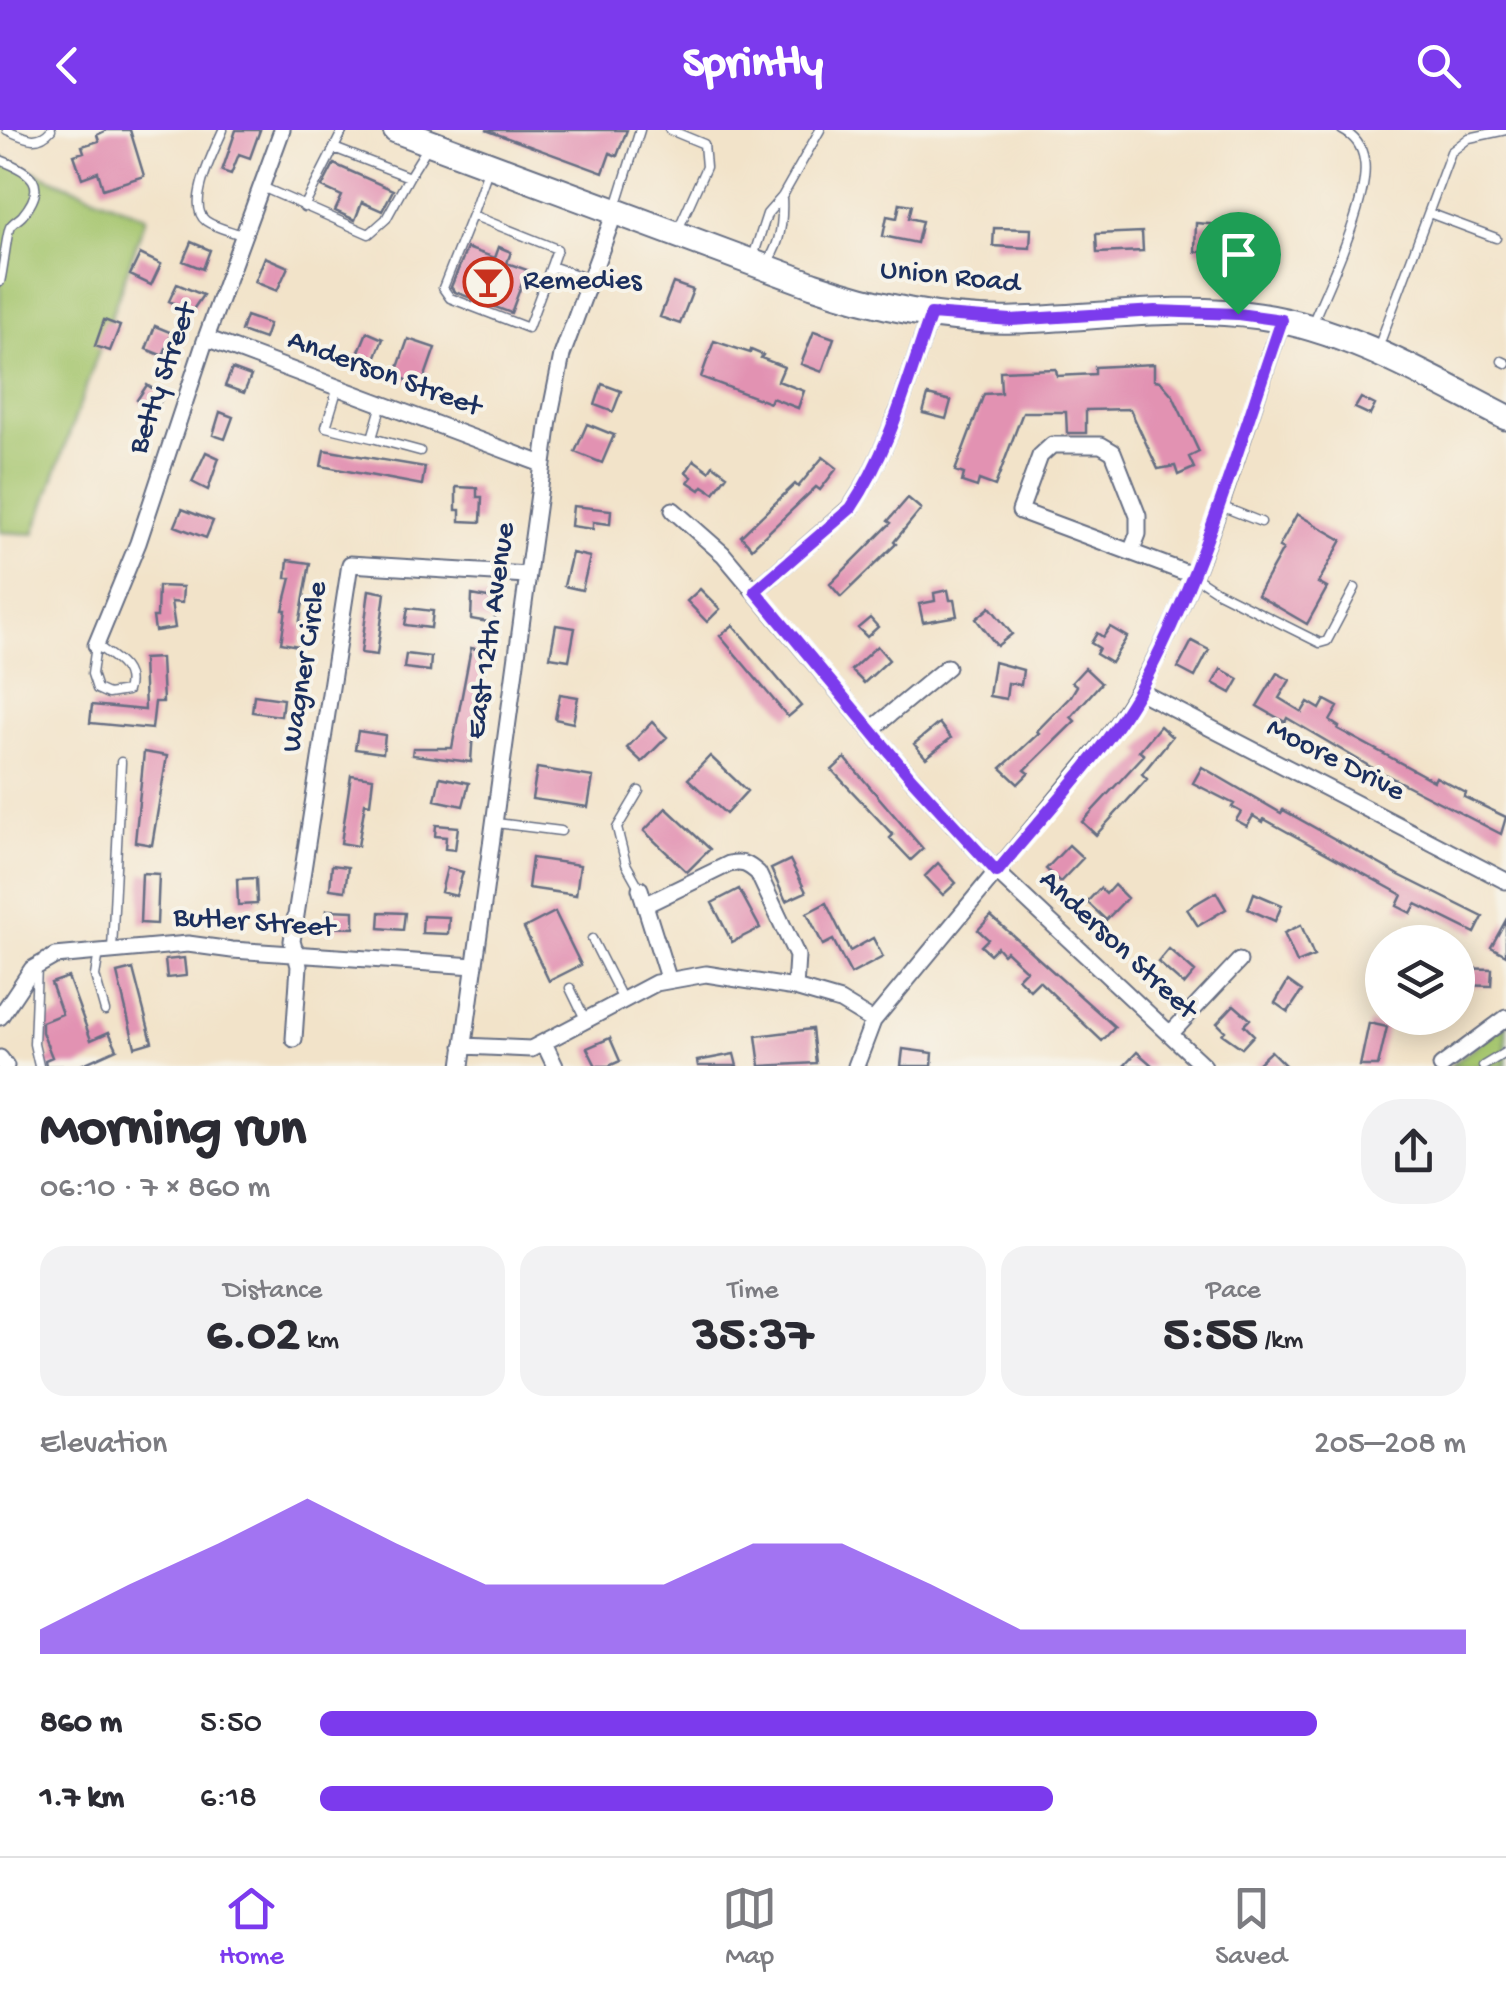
<!DOCTYPE html>
<html lang="en">
<head>
<meta charset="utf-8">
<style>
	:root { --surface:#fff; --page:#f2f2f3; --text:#2b2b33; --muted:#7c7c81; --line:#e1e1e2; --accent:#7c3aed }
	body { margin:0; font-family:"Gochi Hand",sans-serif; background:var(--page); color:var(--text); height:100vh; display:flex; flex-direction:column; font-size:38px; white-space:nowrap }
	* { box-sizing:border-box; margin:0 }
	p { font-size:32px; color:var(--muted) }
	.icon { flex:none; width:55px; height:55px; fill:none; stroke:currentColor; stroke-width:2; stroke-linecap:round; stroke-linejoin:round }
	.map { position:relative; height:936px; overflow:hidden }
	.details { display:flex; flex-direction:column; background:var(--surface); flex:1 }
	.details>* { flex:none }
	.controls { position:absolute; left:1365px; top:795px; display:grid; gap:20px }
	.controls a { display:grid; place-items:center; width:110px; height:110px; border-radius:50%; background:var(--surface); box-shadow:0 5px 25px #0003; font-size:50px }
	.pin { position:absolute; display:grid; place-items:center; width:85px; height:85px; color:#fff; margin:-102px -42px; border-radius:50% 50% 50% 0; rotate:-45deg; box-shadow:0 0 10px #0007 }
	.pin .icon { rotate:45deg }
	.round { display:grid; place-items:center; flex:none; width:105px; height:105px; border-radius:40px; background:var(--page) }
	.headline { display:flex; align-items:center; justify-content:space-between; height:170px; padding:0 40px }
	h1 { font-size:55px; font-weight:700; line-height:75px }
	.metrics { display:grid; grid-template-columns:repeat(3,1fr); gap:15px; height:170px; padding:10px 40px }
	.metrics div { display:grid; align-content:center; border-radius:25px; background:var(--page); text-align:center }
	.metrics b { font-size:50px; font-weight:700 }
	.metrics small { font-size:28px; font-weight:400 }
	.metrics p { font-size:28px }
	.chart { height:280px; padding:20px 40px }
	.chart p { display:flex; justify-content:space-between }
	.chart svg { width:100%; height:180px; margin-top:10px; fill:var(--accent); opacity:.7 }
	ul { padding:0 40px; list-style:none; font-size:32px }
	li { display:grid; grid-template-columns:160px 120px 1fr; align-items:center; height:75px }
	li i { height:25px; border-radius:12px; background:var(--accent) }
	header { display:flex; justify-content:space-between; align-items:center; height:130px; padding:0 40px; background:var(--accent); color:#fff; font-size:45px; font-weight:700 }
	.tabs { display:flex; justify-content:space-around; align-items:center; height:140px; border-top:2px solid var(--line); background:var(--surface); font-size:28px; color:var(--muted) }
	.tabs a { display:grid; justify-items:center; gap:5px }
	.tabs .selected { color:var(--accent) }
	.map>svg:first-child { display:block }
</style>
</head>
<body>
<header><svg class="icon" aria-label="back" viewBox="0 0 24 24"><path d="M15 5l-7 7 7 7"/></svg>Sprintly<svg class="icon" aria-label="search" viewBox="0 0 24 24"><circle cx="10" cy="10" r="6"/><path d="M15 15l6 6"/></svg></header>
<div class="map">
<svg width="1506" height="936" viewBox="0 0 1506 936">
	<rect width="100%" height="100%" fill="#f7f3e8"/>
	<filter id="ink" filterUnits="userSpaceOnUse"><feTurbulence type="fractalNoise" baseFrequency=".01" numOctaves="2"/><feDisplacementMap in="SourceGraphic" scale="20" xChannelSelector="R" yChannelSelector="G"/><feConvolveMatrix kernelMatrix="1 2 1 2 8 2 1 2 1" color-interpolation-filters="sRGB"/></filter>
	<filter id="wash" filterUnits="userSpaceOnUse"><feTurbulence type="fractalNoise" baseFrequency=".0048" numOctaves="4" result="noise"/><feDisplacementMap in="SourceGraphic" scale="40" xChannelSelector="R" yChannelSelector="G"/><feGaussianBlur stdDeviation="2.25" result="paint"/><feColorMatrix in="noise" values="0 0 0 0 0 0 0 0 0 0 0 0 0 0 0 0 0 1.4 0 .05"/><feComposite in="paint" operator="in"/></filter>
	<g filter="url(#wash)">
		<rect width="100%" height="100%" fill="#f2e3c9"/>
		<path fill="#a4c56d" stroke="#607a66" stroke-width="2.5" d="M0,28L146,87L34,404L0,402Z
			M1506,893V936H1450Z"/>
		<g id="blocks">
			<path fill="#e292b2" d="M107,0H130L144,46L103,59L98,42L82,48L74,25L84,22L82,16L99,11L97,5Z
				M236,0H260L250,28L239,24L231,44L222,41Z
				M486,0H627L617,26L610,23L603,43Z
				M334,34L393,60L382,81L362,72L355,90L335,81L342,66L322,57Z
				M900,73L912,75L909,88L922,91L917,113L883,106L887,86L897,88Z
				M1196,93L1245,97L1244,111L1220,109L1219,122H1195Z
				M994,98L1031,99L1030,118L993,116Z
				M1142,102L1143,121L1097,123L1096,104Z
				M191,112L210,120L203,139L183,131Z
				M499,117L511,122L507,133L527,140L511,183L455,162L451,157L467,118L495,128Z
				M140,124L161,134L151,155L130,145Z
				M265,127L288,137L277,161L255,152Z
				M673,153L693,160L680,194L660,187Z
				M177,154L203,165L192,181L169,171Z
				M246,186L269,194L264,209L241,201Z
				M104,190L120,196L110,221L95,216Z
				M155,196L172,203L163,226L146,219Z
				M814,201L834,208L822,242L801,234Z
				M367,202L383,209L371,238L355,231Z
				M408,209L435,218L422,255L395,246Z
				M714,211L750,223L751,220L763,225L761,228L784,237L778,251L804,261L798,278L772,268L770,273L701,247Z
				M1154,234V250L1160,251L1173,266L1199,322L1189,327L1194,338L1178,345L1175,336L1158,339L1130,279L1086,280V303H1067L1066,282H1023L995,356L979,350L977,357L962,352L964,344L955,341L984,264L1001,263L1000,241L1056,239L1057,246L1095,244V237Z
				M232,239L251,246L244,263L225,256Z
				M602,254L621,261L613,282L595,275Z
				M147,255L164,266L154,281L137,270Z
				M928,265L951,271L946,289L923,283Z
				M1361,268L1375,275L1370,285L1355,278Z
				M220,282L233,287L225,309L213,305Z
				M587,294L614,305L602,333L575,322Z
				M324,320L425,337L422,355L321,336Z
				M206,322L219,328L208,360L192,352Z
				M823,327L837,338L820,360L816,357L752,418L741,406L795,354L798,357Z
				M694,330L709,341L713,335L727,345L714,363L703,356L700,360L688,352L692,347L686,342Z
				M456,357L477,358V367H482L481,392L460,391V380H456Z
				M908,368L921,379L894,412L896,414L841,467L830,454L891,393L888,391Z
				M573,376L611,380L610,394L593,392V399L571,396Z
				M182,379L213,391L206,408L175,396Z
				M1297,384L1342,410L1318,453L1327,458L1307,494L1257,465L1283,419L1279,417Z
				M572,423L590,427L582,460L564,456Z
				M288,430L310,433L299,495L303,496L299,516L281,513L286,480H283L291,448H286Z
				M158,456L183,457L182,473L171,472L175,498L155,501L153,487H157Z
				M700,459L720,479L707,492L687,471Z
				M369,460L385,463L377,525L361,523Z
				M948,460L950,470H954L957,486L923,492L919,474L935,471L934,463Z
				M472,465L498,470L494,493L471,489Z
				M990,477L1012,504L997,516L976,489Z
				M408,478L433,481L431,498L405,495Z
				M870,488L878,497L867,507L858,498Z
				M556,495L575,498L569,530L550,527Z
				M733,495L801,576L788,587L720,506Z
				M1110,497L1127,507L1111,533L1096,524L1099,518L1091,513L1097,503L1103,507Z
				M1192,511L1209,520L1195,547L1178,538Z
				M877,516L889,530L864,553L851,540Z
				M471,518L488,521L473,601L471,632L412,625L413,618H452Z
				M406,524L431,527L430,541L404,538Z
				M161,528L163,572H155L152,599L90,593L92,575L145,580L143,529Z
				M994,532L1023,540L1021,555L1008,553L1006,569L989,566Z
				M1085,538L1101,553L1071,587L1075,591L1025,640L1029,643L1018,654L1001,638L1039,603L1037,601L1071,566L1077,556L1072,552Z
				M1221,539L1239,549L1231,563L1213,553Z
				M1277,543L1290,550L1279,568L1302,582L1308,572L1320,579L1325,570L1338,577L1330,591L1339,597L1338,599L1434,651L1436,647L1466,663L1464,667L1506,687L1501,704L1369,636L1287,588L1285,592L1257,576Z
				M560,564L578,567L573,593L555,589Z
				M254,565L283,569L281,586L252,582Z
				M652,592L667,607L642,632L627,618Z
				M939,593L951,608L926,628L914,614Z
				M1160,596L1172,607L1142,644L1147,649L1096,705L1082,692L1144,625L1139,621Z
				M358,601L385,605L383,623L355,619Z
				M144,622L167,626L152,715L135,712Z
				M710,626L747,661L726,684L688,649Z
				M845,628L923,719L911,730L890,708L893,705L832,640Z
				M1202,637L1281,683L1283,680L1399,745L1483,787L1475,803L1416,774L1411,783L1397,776L1402,765L1264,689L1263,692L1253,686L1247,696L1236,690L1241,682L1232,677L1234,674L1193,653Z
				M537,638L593,647L588,677L532,669Z
				M351,645L373,648L370,674L365,673L358,716L341,713Z
				M440,647L469,653L463,676L435,670Z
				M666,678L710,719L687,742L644,701Z
				M436,695L458,697L455,720L445,719L446,707L435,706Z
				M1069,715L1083,728L1060,752L1046,739Z
				M532,728L580,735L576,765L528,758Z
				M790,730L806,762L786,771L771,739Z
				M938,733L956,753L943,765L925,746Z
				M332,735L348,737L345,761L330,759Z
				M447,738L463,742L456,766L441,762Z
				M142,743L159,744L157,794L140,793Z
				M256,748L257,774L238,775L237,749Z
				M1114,755L1127,768L1106,790L1087,772L1100,758L1106,764Z
				M739,759L760,798L732,812L712,773Z
				M1216,762L1226,779L1198,796L1187,779Z
				M1254,763L1282,775L1275,791L1248,779Z
				M826,773L850,821L873,808L883,827L851,844L833,810L823,815L807,783Z
				M327,780L354,781V798L326,797Z
				M380,782L405,783L403,800L379,798Z
				M555,782L581,835L549,851L524,798Z
				M423,786L449,787L448,804L422,803Z
				M991,786L1115,897L1102,911L1039,851L1030,860L1018,848L1026,840L1006,821L1003,824L997,817L990,824L981,816L988,809L978,800Z
				M1506,790V825L1491,817Z
				M1301,795L1314,826L1297,833L1284,803Z
				M1169,819L1195,842L1184,855L1158,832Z
				M184,828L186,846L167,848L165,830Z
				M1458,838L1492,839L1491,856L1458,855Z
				M133,839L152,912L135,917L117,843Z
				M68,847L91,910L109,902L117,919L79,936H46L45,930L52,927L42,902V892L62,884L51,853Z
				M1288,851L1302,861L1288,882L1275,873Z
				M1234,875L1250,889L1244,895L1254,905L1242,918L1222,904L1225,901L1217,893Z
				M1369,893L1387,897L1378,936H1360Z
				M812,899L816,933L760,936L756,906Z
				M610,908L620,931L609,936H596L587,918Z
				M903,919L933,923L932,936H901Z
				M1271,921L1286,936H1255Z
				M1137,922L1153,936H1124Z
				M734,924L737,936H698L697,931Z"/>
		</g>
	</g>
	<g filter="url(#ink)">
		<use href="#blocks" fill-opacity="0" stroke="#666e83" stroke-width="2.5"/>
		<g fill="none" stroke-linecap="round" stroke-linejoin="round">
			<g stroke="#666e83" stroke-width="11">
				<path id="service" d="M7,0C24,7 37,16 51,0
					M223,0C215,19 185,76 206,91C216,98 232,101 244,106
					M343,0L334,18L409,47L427,18
					M670,0L704,14L706,37L677,102
					M0,30C32,42 49,54 22,86C18,90 13,92 10,97C7,101 3,142 0,152
					M489,37L472,85L557,119L551,136L589,149
					M262,57L369,104L386,89L409,47
					M304,77L334,18
					M616,77L640,0
					M1429,83L1496,108
					M472,85L443,158L450,168L528,198L551,136
					M759,128L755,121L767,84L782,67L820,0
					M766,133C781,116 783,88 782,67
					M1312,194C1327,158 1371,67 1364,30C1362,16 1354,6 1342,0
					M1378,218L1451,22L1469,8L1506,0
					M1502,231L1506,233
					M338,257L326,297L372,308L382,274
					M372,308L420,321
					M1218,375L1261,392
					M1192,445L1218,462L1320,513L1327,511L1355,458
					M96,515C112,527 135,537 127,561L108,564L97,559L92,544Z
					M639,661L617,698L626,734L640,759
					M496,693L561,701
					M592,809L623,870
					M112,820L121,632
					M99,822L95,846L105,881
					M37,836L34,914L39,936
					M570,858L586,891
					M1483,936L1506,922"/>
			</g>
			<g stroke="#666e83" stroke-width="19">
				<path id="minor" d="M206,208L542,334
					M673,380L723,424L911,648L997,742L1204,936
					M1131,422L1138,404V386L1113,322L1101,315H1052L1040,326L1020,381L1192,445
					M755,461L851,377C890,320 908,249 931,184
					M96,515L138,413L206,208L282,0
					M1139,561L1506,751
					M872,599L947,537
					M640,759L668,848
					M645,775L729,734C742,731 748,734 758,743L797,826L795,858
					M0,887L32,839L55,826L188,814L232,820L475,836
					M1171,903L1239,831
					M294,909L299,836L292,811L350,434L527,445
					M545,915L555,936
					M463,916L531,919L656,853L706,844L795,858L840,871L873,891
					M0,928L6,936
					M461,936L549,290L562,225L615,82
					M856,936L873,891L1106,609C1192,492 1235,327 1282,190
					M1441,936L1506,888"/>
			</g>
			<g stroke="#666e83" stroke-width="29">
				<path id="primary" d="M396,0L813,155C877,177 946,192 1015,190C1097,188 1177,174 1259,186C1347,199 1428,247 1506,287"/>
			</g>
			<use href="#service" stroke="#fff" stroke-width="8"/>
			<use href="#minor" stroke="#fff" stroke-width="15"/>
			<use href="#primary" stroke="#fff" stroke-width="25"/>
		</g>
	</g>
	<g fill="none" stroke-linecap="round" stroke-linejoin="round" filter="url(#ink)">
		<g stroke="#fff" stroke-width="20">
			<path id="route" d="M1155,181L1238,184L1282,190C1239,313 1202,447 1139,561C1105,622 1041,687 997,742L911,648L755,461L851,378C890,320 908,249 931,184L1011,190Z"/>
		</g>
		<use href="#route" stroke="#7c3aed" stroke-width="12"/>
	</g>
	<defs>
		<g id="bar-ring" transform="scale(2.5)"><circle r="9.5" fill="#f7f3e8" stroke="#c8321e" stroke-width="1.5"/><path d="M-6-5H6L.8 .8V4.5H3.5V6h-7V4.5H-.8V.8Z" fill="#c8321e"/></g>
	</defs>
	<g fill-rule="evenodd">
		<use href="#bar-ring" x="488" y="152"/>
	</g>
	<g text-anchor="middle" dominant-baseline="central" stroke-width="8" stroke-linejoin="round" paint-order="stroke">
		<g font-size="30" fill="#1b2f5e" stroke="#f7f3e8">
			<text transform="translate(950 148) rotate(6)">Union Road</text>
			<text transform="translate(384 245) rotate(20)">Anderson Street</text>
			<text transform="translate(164 249) rotate(-71)">Betty Street</text>
			<text transform="translate(492 501) rotate(-82)">East 12th Avenue</text>
			<text transform="translate(306 537) rotate(-81)">Wagner Circle</text>
			<text transform="translate(1335 631) rotate(27)">Moore Drive</text>
			<text transform="translate(254 794) rotate(4)">Butler Street</text>
			<text transform="translate(1117 816) rotate(43)">Anderson Street</text>
		</g>
		<g font-size="30" fill="#1b2f5e" stroke="#f7f3e8" text-anchor="start">
			<text x="523" y="152">Remedies</text>
		</g>
	</g>
</svg>
<div class="controls">
<a><svg class="icon" aria-label="layers" viewBox="0 0 24 24"><path d="M12 4l9 5-9 5-9-5zM3 14l9 5 9-5"/></svg></a>
</div>
<div class="pin" style="left:1238px;top:184px;background:#1e9e55"><svg class="icon" aria-label="arrive" viewBox="0 0 24 24"><path d="M6 21V4h12l-3 4 3 4H6"/></svg></div>
</div>
<section class="details">
<div class="headline"><div><h1>Morning run</h1><p>06:10 · 7 × 860 m</p></div><a class="round"><svg class="icon" aria-label="share" viewBox="0 0 24 24"><path d="M12 15V3M7 8l5-5 5 5M5 13v7h14v-7"/></svg></a></div>
<div class="metrics">
<div><p>Distance</p><b>6.02<small> km</small></b></div>
<div><p>Time</p><b>35:37</b></div>
<div><p>Pace</p><b>5:55<small> /km</small></b></div>
</div>
<div class="chart"><p><span>Elevation</span>205–208 m</p>
<svg viewBox="0 0 160 44" preserveAspectRatio="none"><path d="M0 44V38L10 27L20 17L30 6L40 17L50 27L60 27L70 27L80 17L90 17L100 27L110 38L120 38L130 38L140 38L150 38L160 38V44z"/></svg>
</div>
<ul>
<li><b>860 m</b>5:50<i style="width:87%"></i></li>
<li><b>1.7 km</b>6:18<i style="width:64%"></i></li>
</ul>
</section>
<nav class="tabs">
<a class="selected"><svg class="icon" aria-label="home" viewBox="0 0 24 24"><path d="M3 11l9-7 9 7M6 9v11h12V9"/></svg>Home</a>
<a><svg class="icon" aria-label="map" viewBox="0 0 24 24"><path d="M3 6l6-2 6 2 6-2v14l-6 2-6-2-6 2zM9 4v14M15 6v14"/></svg>Map</a>
<a><svg class="icon" aria-label="saved" viewBox="0 0 24 24"><path d="M7 4h10v16l-5-4-5 4z"/></svg>Saved</a>
</nav>
</body>
</html>
